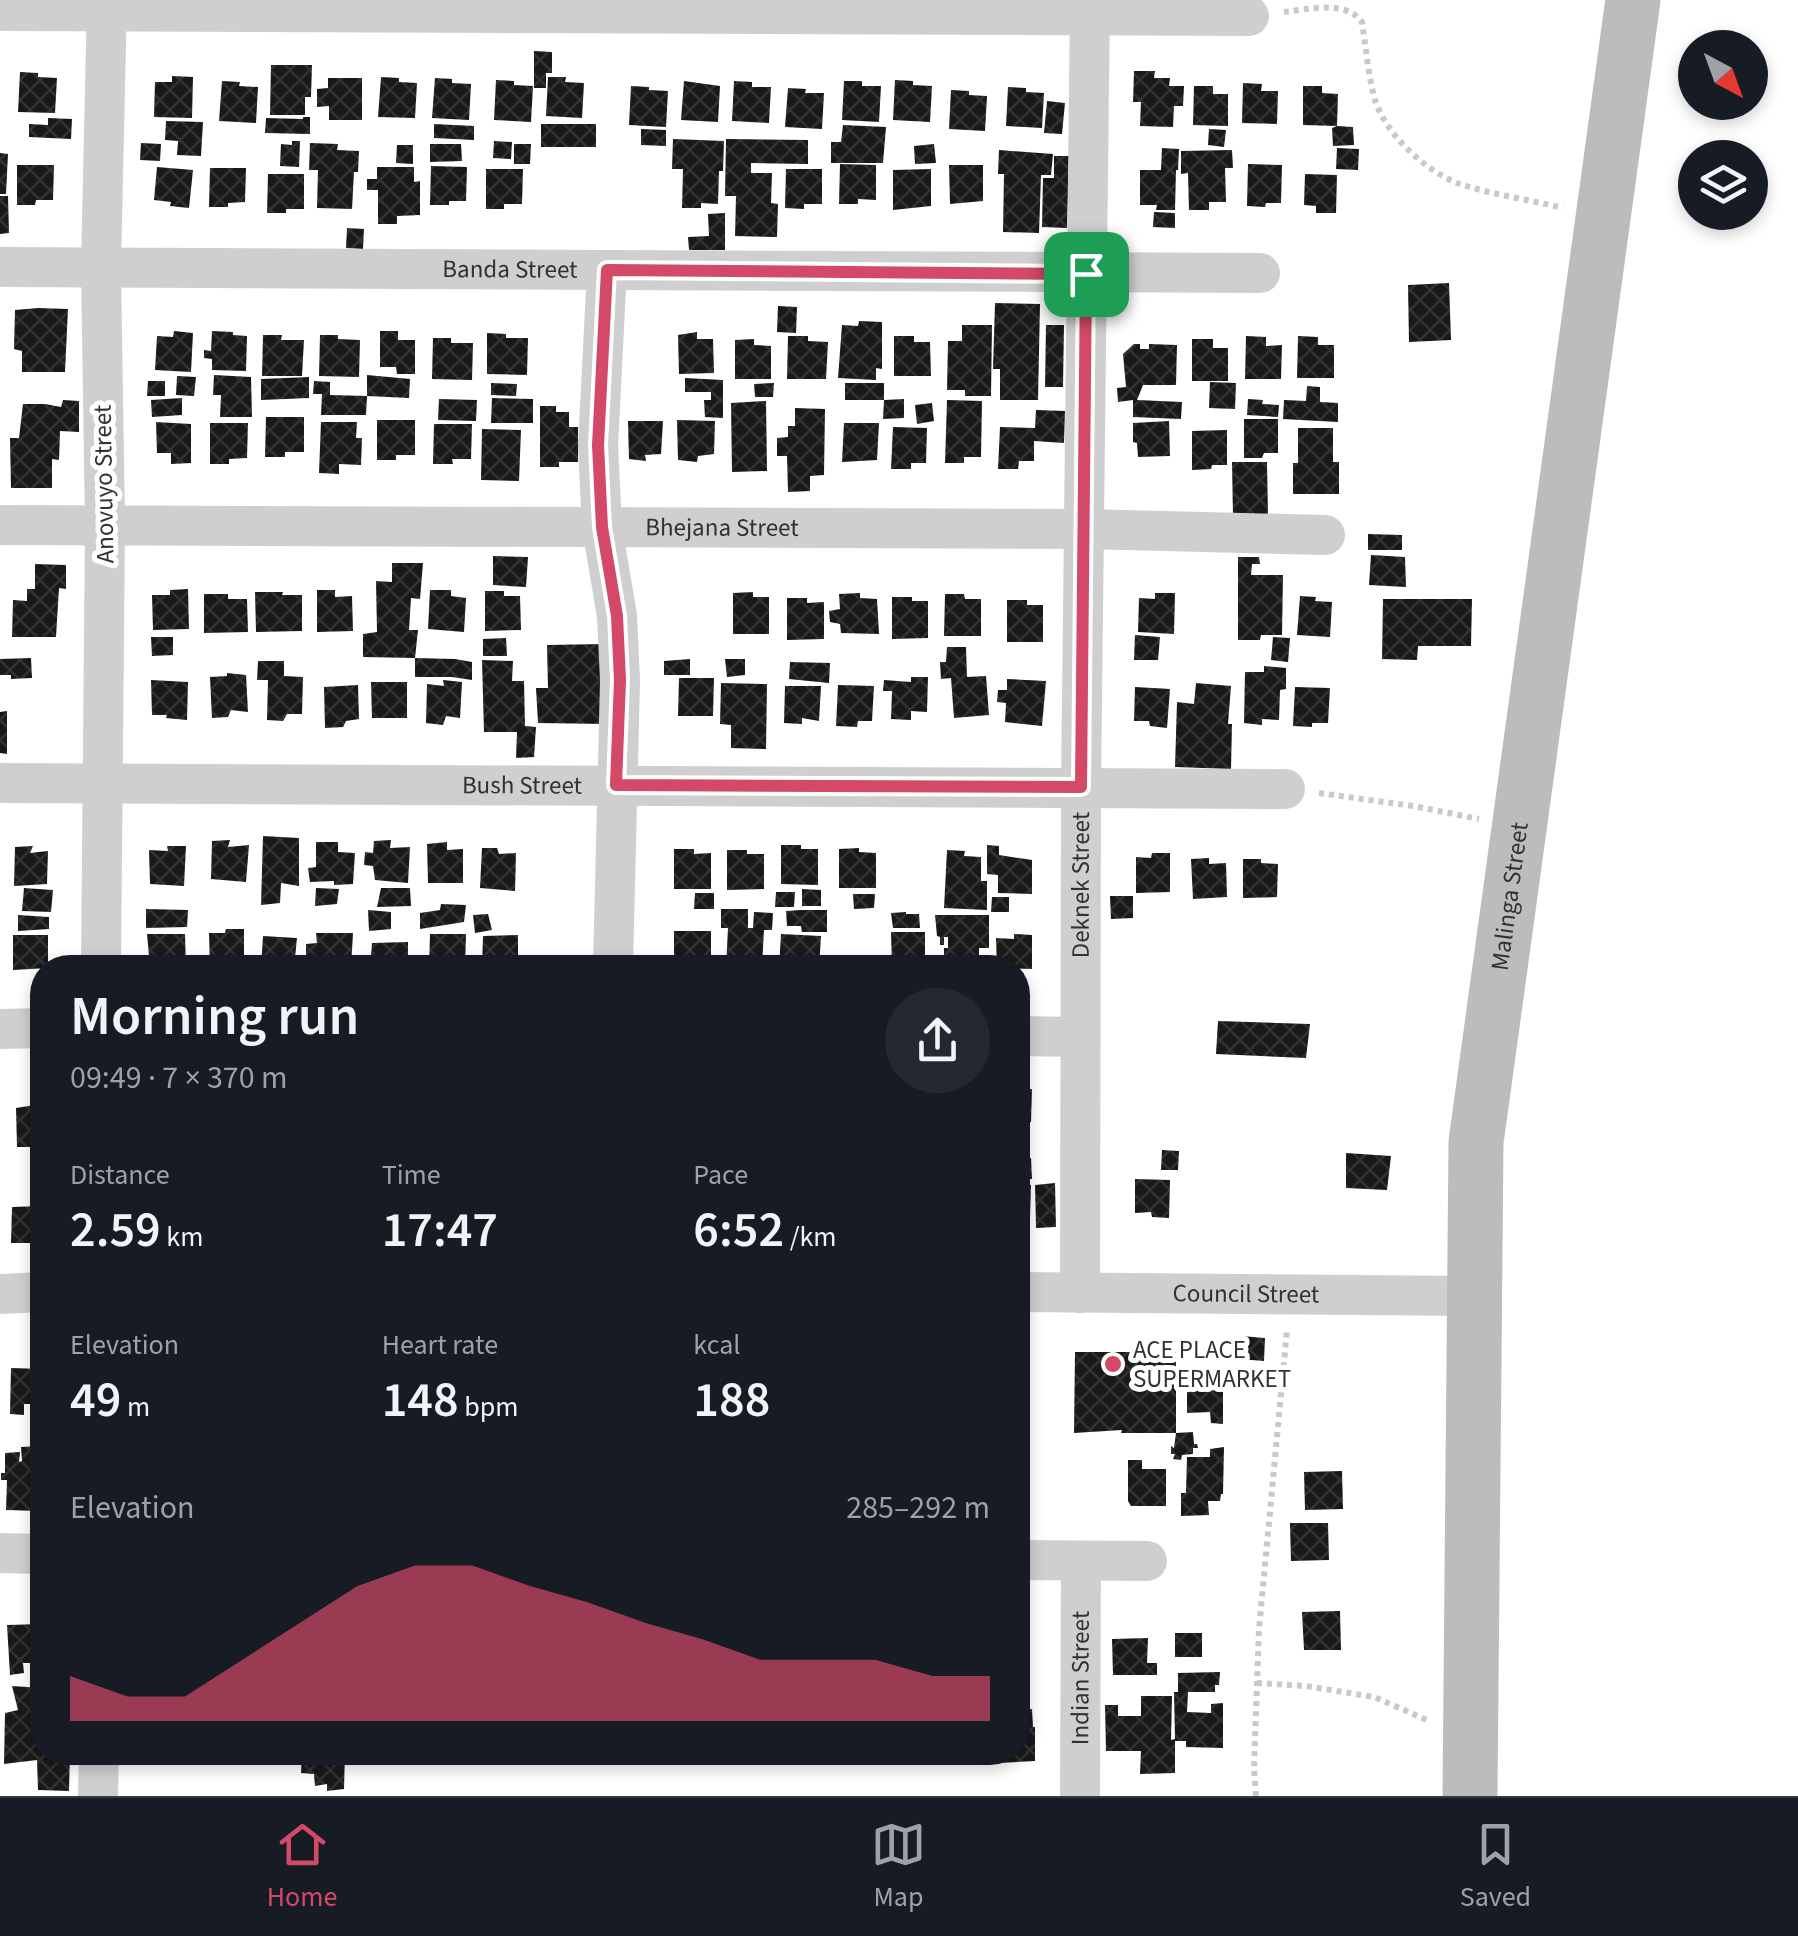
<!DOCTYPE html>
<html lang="en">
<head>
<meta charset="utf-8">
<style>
	:root { --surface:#171b24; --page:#242831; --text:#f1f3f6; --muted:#9ea1a6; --line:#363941; --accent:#d34967 }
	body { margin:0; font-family:"Source Sans 3",sans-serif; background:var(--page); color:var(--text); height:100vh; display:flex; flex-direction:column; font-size:38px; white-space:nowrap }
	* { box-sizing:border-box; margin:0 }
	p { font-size:32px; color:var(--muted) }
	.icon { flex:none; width:55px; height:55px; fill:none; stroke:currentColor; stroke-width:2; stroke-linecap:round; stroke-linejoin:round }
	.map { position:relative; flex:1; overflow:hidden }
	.drawer { position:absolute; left:30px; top:955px; width:1000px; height:810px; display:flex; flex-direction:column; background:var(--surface); border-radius:40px; box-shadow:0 5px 15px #0003 }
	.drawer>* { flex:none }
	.needle { width:65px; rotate:139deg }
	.controls { position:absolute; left:1678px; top:30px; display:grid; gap:20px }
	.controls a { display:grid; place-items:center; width:90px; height:90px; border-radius:50%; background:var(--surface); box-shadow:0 5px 15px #0003; font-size:50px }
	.pin { position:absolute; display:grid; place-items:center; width:85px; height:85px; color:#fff; margin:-42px; border-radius:20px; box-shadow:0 5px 15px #0006 }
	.round { display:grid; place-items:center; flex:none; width:105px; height:105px; border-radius:52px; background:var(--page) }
	.overview { display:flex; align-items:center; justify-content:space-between; height:170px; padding:0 40px }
	h1 { font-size:55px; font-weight:600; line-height:75px }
	.metrics { display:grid; grid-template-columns:repeat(3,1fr); gap:15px; height:170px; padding:10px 40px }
	.metrics div { display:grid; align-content:center }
	.metrics b { font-size:50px; font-weight:600 }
	.metrics small { font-size:28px; font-weight:400 }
	.metrics p { font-size:28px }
	.chart { height:280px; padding:20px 40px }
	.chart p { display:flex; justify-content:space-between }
	.chart svg { width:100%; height:180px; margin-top:10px; fill:var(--accent); opacity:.7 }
	.menu { display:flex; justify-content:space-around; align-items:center; height:140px; border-top:2px solid var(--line); background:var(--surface); font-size:28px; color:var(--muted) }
	.menu a { display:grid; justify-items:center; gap:5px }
	.menu .active { color:var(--accent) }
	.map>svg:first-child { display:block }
</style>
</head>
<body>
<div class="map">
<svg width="1798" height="1796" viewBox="0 0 1798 1796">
	<defs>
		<pattern id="building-cross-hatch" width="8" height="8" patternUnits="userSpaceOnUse" patternTransform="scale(2.5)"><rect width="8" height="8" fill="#191919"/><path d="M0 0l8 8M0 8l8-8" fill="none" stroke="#323232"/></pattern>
	</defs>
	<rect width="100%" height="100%" fill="#fff"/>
	<path fill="url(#building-cross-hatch)" d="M534,51L552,52V73H546V88H534Z
		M271,65H312L311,97H305V115H270Z
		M1134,71H1155L1154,78H1170L1169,86H1184L1183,106H1174L1173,127L1140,126L1141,102H1133Z
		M20,72L38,73V77L57,78L55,113L18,112Z
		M172,76L193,77L192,118L154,117L155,82H172Z
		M381,77L399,78V82L417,83L415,118L378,117Z
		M548,77H566L565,82L584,83L582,118L546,116Z
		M328,78H362V120H329V106L317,107V89L328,88Z
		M435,78L452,79V83L471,84L469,120L432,118Z
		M496,80L514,81V85L533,86L531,122L494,120Z
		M895,80L913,81V85L932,86L930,122L893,120Z
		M222,81L240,82L239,86L258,87L256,123L219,121Z
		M684,81L720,86L718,122L681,120Z
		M734,81L752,82V87H771L769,123L732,121Z
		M844,81H862V86H881L879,122L842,120Z
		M1243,83L1262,84L1261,91H1278L1277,124L1242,123Z
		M631,86L649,87V90L668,91L666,127L629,125Z
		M1194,86H1213V94H1228V126L1193,125Z
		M1303,86H1322V93L1338,94L1337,126L1303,125Z
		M1008,87L1026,88V92L1044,93L1042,128L1006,126Z
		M788,88L806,89L805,93H824L822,129L785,127Z
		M951,90L969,91V95L987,96L985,131L949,129Z
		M1047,101L1065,103L1062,134L1044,133Z
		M303,117H310V134L265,133L266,118L303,119Z
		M48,118L72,119L71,139L29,137V124L48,125Z
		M166,121L203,122L201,156L177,155L178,141L165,140Z
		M434,124L474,126V140L434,138Z
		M541,124H596V147H541Z
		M843,125L886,127L883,163H831V142H841Z
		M1337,126L1353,127L1354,145L1333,146L1332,128Z
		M641,129L666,130V146L641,145Z
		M1209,129L1226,130L1224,147L1208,145Z
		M673,139L724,141L723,171H719L718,204L701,203V208H682L683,169H672Z
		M726,139L808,140V164L751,163V173H772L771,203L778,204L777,237L735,236L736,196H725Z
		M292,141H300L299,167L280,166L281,144L292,145Z
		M494,141L512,142L511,159L493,158Z
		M141,143L161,144L160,161L140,160Z
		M310,143L338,144L337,150L359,151L358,172H354L352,209L317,208L318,170H309Z
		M430,144H461L462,161L430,162Z
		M514,144H531L530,164H514Z
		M934,144L936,163L915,164L914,146Z
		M397,145H413V164L396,163Z
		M1162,148L1179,149L1178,170H1176L1175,210H1156L1157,205H1140V170H1161Z
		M1337,148L1359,149L1358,170L1336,169Z
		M999,150L1053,154L1051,175H1041L1039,233L1003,232L1004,174H998Z
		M1232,150L1233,168H1225L1226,202H1209V210H1189L1188,173L1181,174V151Z
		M0,153L8,154L6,194H0Z
		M1054,156H1069L1067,228L1042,227L1043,178H1054Z
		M840,164L876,165V200L858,199V204H839Z
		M1248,164L1282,165L1281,203H1266L1265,207L1247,206Z
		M17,165H54L53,200H36L35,205H17Z
		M949,165H983V201L950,204Z
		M431,166L467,167L466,201H449V205H430Z
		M157,167L193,170L189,208L170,206L171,202L154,200Z
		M377,167H414V182L420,181V215L397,216V224H378V190H367V179H377Z
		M210,168H246L245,202L228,203V207H209Z
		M486,169H523L522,204H504V209H486Z
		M786,169H822V204H804V209L785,208Z
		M931,169V206L893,210V170Z
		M268,174H304V209H286V213H267Z
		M1305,174L1337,175L1336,213H1316V206L1304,205Z
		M0,196H8L9,233L0,234Z
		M1154,212L1175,213V228L1153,227Z
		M725,213V250H689L688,237L709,236L708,214Z
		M347,228L364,229L363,249L346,248Z
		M1449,283L1451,340L1409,342L1408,285Z
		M995,303L1040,304L1038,400H1000V369H993Z
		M778,306L797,307L796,333L777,332Z
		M38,308L68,309L65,372H22V351L14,349L15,310Z
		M859,321L882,322V369L876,368V380L838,378L842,325L858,326Z
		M962,325H992L991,396H965V390H947L948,341H962Z
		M1046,325H1064L1063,387H1045Z
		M174,331L193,333L191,372L155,370L157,336L173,337Z
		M212,331L233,332V335L247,336L246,371L212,370V359L204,358V350L211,351Z
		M380,331H398V340H415V374H397L396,367H380Z
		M697,332V339H713L714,373L679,374L678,335Z
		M487,333L506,334V338H528L527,375L487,374Z
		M263,335H282L281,340H304L302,376H262Z
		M320,335H338V339L360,340L359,377L319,376Z
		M788,336H808V341L828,342L826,379H787Z
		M894,336H914V342H930L931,376H894Z
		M1246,336L1266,337V346L1282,345L1281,379H1245Z
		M1298,336L1318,337V345H1334V378H1297Z
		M433,338H451V343H473L472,380L432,379Z
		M754,339V345L771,346V379H735V340Z
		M1192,339H1213V348H1228V381H1192Z
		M1134,344H1140V349H1149V344L1177,345L1176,385H1143L1137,400L1182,402L1181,419L1133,417V400L1118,402L1117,388L1126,387L1123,354Z
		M214,375L251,377L252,417H220L221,395H213Z
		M367,375L410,379L409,398L367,396Z
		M177,376L196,377L194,396L176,395Z
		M309,377V398L261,400V379Z
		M685,378L723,380V418L705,417L704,400H711V392H685Z
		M148,381H165V396H147Z
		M314,381L330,382V395L367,396L366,415H321L322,394H313Z
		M1210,382L1236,383L1235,409L1209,408Z
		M491,383L517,384L516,396L491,395Z
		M774,383L773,397H755L754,384Z
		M845,383H884V400H845Z
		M1307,386L1320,387V402L1338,403V422L1283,419L1284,400L1306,401Z
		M182,398V415L152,417L151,400Z
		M492,398L533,399V423H491Z
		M439,399L477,400L476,421L438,420Z
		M904,399V418L883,419L884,400Z
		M1248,399L1263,400L1262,404L1279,405L1278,417L1247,415Z
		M63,400L79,401V432L60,431L59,460L52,459V488H11L10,438H19L23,404H45L61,407Z
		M947,400L982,401L981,457H964V463H945Z
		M766,401L767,471L732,472L731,403Z
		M932,403L934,421L917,424L915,405Z
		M540,406H556V412H569V427H578V462H559V467H540Z
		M795,408L825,409L824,475L810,476V491L788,492L787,456H777V438L788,437V426H795Z
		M1036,410L1065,411L1064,443L1034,441V461H1019L1018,469H998L1000,427L1035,428Z
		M266,417H304V452H285V457H265Z
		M1244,419H1278V453H1264L1262,458H1244Z
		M377,420H415V455H396V460H377Z
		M677,420L715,421L714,454L698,456L697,462L678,460Z
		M628,421H663L661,454L645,455L646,461L629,459Z
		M1169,421L1170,456L1138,457L1137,443L1133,442V423Z
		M156,422L191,424V463L171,464V453H157Z
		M321,422H357L356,438H362L361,465L339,464V474L319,473Z
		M210,423H248L247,458L229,459V464H210Z
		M844,423H879L877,460L842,462Z
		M434,424H472L471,459H452L453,464H433Z
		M893,427L927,428L926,463H911V469H891Z
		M1298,428H1333V462H1339V494H1293V463H1298Z
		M482,429L521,430L519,481L481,480Z
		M1227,430V465H1212L1211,469L1192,470V431Z
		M1232,462H1267L1268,515L1233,516Z
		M1368,534L1402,535V550H1368Z
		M1371,555L1405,557L1406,587L1369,585Z
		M493,556L528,557L526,587L493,585Z
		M1238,557H1259L1260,564H1252L1251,575H1283L1282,635H1261L1260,640H1238Z
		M392,563H423L420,599L411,598L409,630H418L415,658L363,657V634L377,632L376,581L392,582Z
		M35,564L66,565V589L59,588L56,637H12L13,600L27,601V589H35Z
		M188,589L189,629L153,630L152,595H170V590Z
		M317,590H335V597L352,596L353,631L317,632Z
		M430,590H451V596L466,598L464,632L428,629Z
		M485,591H504V596H520L521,630L485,631Z
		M255,592H283L282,595H302V631L256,632Z
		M753,592V597H769V634H733V593Z
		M860,593V598L877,599L879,634L841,633L840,624L830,622L829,611L840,609L839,594Z
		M1155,593H1175L1174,634L1138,632L1139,598L1155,599Z
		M204,594H228V599H247L248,632L204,633Z
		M945,594H964L965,599H981V636H944Z
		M1300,596L1316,597L1315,601L1332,602L1330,637L1297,635Z
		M892,597H912V601H928V638L892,639Z
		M787,598H807V603L824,602V639L787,640Z
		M1383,599H1472L1471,646H1418L1417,660L1382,659Z
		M1007,600H1027V605H1043V642H1007Z
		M1135,635L1160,637L1158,660H1134Z
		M151,637H173V655L152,656Z
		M1273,637L1290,638L1288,662L1271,660Z
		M506,638L507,656H483V639Z
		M603,644L606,724L538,723L536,688H548L547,645Z
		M947,647H966L967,677L986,676L989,715L954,718L951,678L941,679L940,662H946Z
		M31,658L32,678L11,679V675H0V659Z
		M415,658L455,659L472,662V680L452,677H415Z
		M690,659V675H664V661Z
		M725,659H745V675L727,677Z
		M482,660L513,661L512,681H524L525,726L536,727L534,757L516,758L517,732H484Z
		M258,661H284V676L303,677L302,714H287L283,721L267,720L268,680H257Z
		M790,662L830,663L829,683L789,679Z
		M1264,666L1286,668V689L1280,690L1279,720L1262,719V725L1244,723L1245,672H1264Z
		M227,673L246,675L248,712L231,710L228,717L212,718L210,677L227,676Z
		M911,677H928L927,712L911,711V720L891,719L892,691H883L884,680L911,682Z
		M679,678H714L713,716H678Z
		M1007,679L1046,681L1042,726L1005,722L1006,703L997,702L998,690H1007Z
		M151,680L188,682L187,720L166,718L167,715H152Z
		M443,680L462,682L460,718L446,716L443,725L426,723L427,684L444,686Z
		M371,682H407V718H372Z
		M721,683L767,684L766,749L731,748V725L720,724Z
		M1196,683L1231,686L1228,724H1232L1231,769L1175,767L1177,702L1194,704Z
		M358,685L359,719L346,721L343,727L325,728L324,687Z
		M838,685L874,686L872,721H858L857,727L836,726Z
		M785,686H821L819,721L802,718V724L784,723Z
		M1135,687L1170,689L1167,728L1150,726L1149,721H1134Z
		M1295,687L1330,688L1328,723H1312V727L1293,726Z
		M7,711V754L0,753V712Z
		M263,836L299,838V886L281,883L280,903L261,905Z
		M230,840L228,847L249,845L246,882L211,879L212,841Z
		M391,840L390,848L410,847L408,883L375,880L373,866L364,865L365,852L373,853L374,841Z
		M316,842H338V852L355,853L353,884L334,885V881L310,882L308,868L316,867Z
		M447,842V850L463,849V883H428L427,844Z
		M781,845H801V849H818V885L781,884Z
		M987,845L999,846V855L1032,860V894L998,893V875L987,874Z
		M33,846L30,853L48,851L47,884L14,886L15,847Z
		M167,846H186L184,886L150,884L149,850L168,851Z
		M482,848H497L499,854L516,853L515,891L480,888Z
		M859,848V852L876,853V888H839V849Z
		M674,849H694V854L711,853V889H674Z
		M727,850H747V854H764V889L727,890Z
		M947,850L965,851L964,856L981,857V881H987V910L944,908Z
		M1152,853H1170V892L1136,893V857L1151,858Z
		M1209,858V864L1226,863L1227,897L1193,899L1191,859Z
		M1243,859H1261V863L1278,864L1277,897L1243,898Z
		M24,888L53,890L51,912L22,911Z
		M316,888L339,889L337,904L315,906Z
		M381,888H410L411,906L377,907Z
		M802,889L821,890V906H802Z
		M776,892H795L794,907H775Z
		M695,893H714V909H694Z
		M853,894H875L874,908L854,909Z
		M1110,896H1133V918L1111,919Z
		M992,897H1009V912H991Z
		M441,904L466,905L464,922L420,929V913L440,910Z
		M146,909L188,910L187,927L146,928Z
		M721,909H748V928H753L754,912L773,913L772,930H764L762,966L726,968L728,928H721Z
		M368,910L391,912V929L369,931Z
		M801,910H827V932H802L801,926H787L786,911Z
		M906,912V914H919L920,928H893L891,913Z
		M488,914L492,930L475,933L473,915Z
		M18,915L49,917V929L18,931Z
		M935,915H989V948H979V968H944V948H948V937H944V945H940V937L937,936Z
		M226,929H244V964L227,963V968H210L209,933H225Z
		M674,931H711V968H674Z
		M891,932H925V966L892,968Z
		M316,933H353L351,968H317V964H306V944L317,943Z
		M147,934H185L186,968L150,967Z
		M430,934H466L465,968H429Z
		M781,934L821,936L819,968H779Z
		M1014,934L1032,935V969L997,968L996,938L1014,939Z
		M13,935H48V968L13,970Z
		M518,935V968H482L483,936Z
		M263,936L297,938L294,968H261Z
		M408,942V968H370L372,943Z
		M1218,1021L1310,1024L1306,1058L1216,1054Z
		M1018,1089H1032L1031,1122L1018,1123Z
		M35,1105L36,1112L42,1113V1147H17L16,1108Z
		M1162,1150L1179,1151L1178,1170H1161Z
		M1346,1153L1391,1156L1387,1190L1346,1188Z
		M1031,1158L1032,1179H1029V1185H1031L1030,1218L1018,1219V1159Z
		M1135,1179L1170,1180L1169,1218L1152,1217L1151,1212L1135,1213Z
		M1055,1183L1056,1227L1036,1228L1035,1185Z
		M42,1206V1243H11L12,1207Z
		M1241,1336L1265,1338L1264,1361L1239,1359Z
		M1075,1352H1176V1433H1121L1122,1430L1074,1433Z
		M11,1368L42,1369V1404H24V1415L10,1414Z
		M1187,1377H1223V1424L1211,1423L1210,1412L1187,1413Z
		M1193,1432L1194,1444H1197L1198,1448H1193V1454L1182,1455L1181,1460L1173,1459L1175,1454H1171V1446L1174,1448L1176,1433Z
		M42,1446V1484L39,1511L6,1510L7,1480H1V1473H5V1453L20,1452L19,1462L22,1461L21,1447Z
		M1224,1447L1223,1494H1221L1220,1501H1208L1209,1515L1181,1516V1493H1186L1187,1457H1210V1449Z
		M1128,1460H1142V1469H1166V1506H1131L1128,1501Z
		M1342,1471L1343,1509L1305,1510L1304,1472Z
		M1290,1523H1328L1329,1560L1291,1561Z
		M1340,1611L1341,1650H1304L1302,1612Z
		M42,1624V1663H23L24,1673L10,1675L7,1625Z
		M1175,1633H1202V1657H1175Z
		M1148,1638L1147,1663H1157V1675H1113L1112,1639Z
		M1220,1672L1219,1685H1215V1692H1188L1187,1712L1211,1713V1704L1223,1703V1748L1186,1747V1741H1175V1773L1140,1774L1141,1751H1106L1105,1705H1118V1716H1141V1696H1172L1171,1740L1175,1739L1174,1692H1178V1673Z
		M12,1686L42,1688V1752H70L69,1791L38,1790L37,1760L4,1764L5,1713L18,1710Z
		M1032,1709L1033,1727H1035V1761L998,1763V1752H1018V1710Z
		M302,1752H345L344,1789L327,1791V1784L315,1786L314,1774L301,1773Z"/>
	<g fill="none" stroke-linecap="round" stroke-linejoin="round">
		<path stroke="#c9c9c9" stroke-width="6" stroke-dasharray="5 5" stroke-linecap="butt" d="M1284,12C1310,9 1346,0 1362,22C1366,48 1368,75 1375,100C1386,135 1428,174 1463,185C1495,195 1530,200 1563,208
			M1319,793L1413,806L1479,819
			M1257,1683L1306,1686L1374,1697L1427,1720
			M1256,1796L1254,1768L1259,1629L1287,1330"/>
		<g stroke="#cfcfcf" stroke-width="40">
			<path d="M0,11L1249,16"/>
			<path id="s1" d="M0,267L1260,273"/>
			<path d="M607,270L598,445L602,527L617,616L620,680L613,968"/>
			<path id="s2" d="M0,525L1085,529L1325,535"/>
			<path id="s3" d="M0,783L1285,789"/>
			<path d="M101,968L105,525L101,267L107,0"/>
			<path d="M0,1029L42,1028"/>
			<path d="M1018,1036L1079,1037"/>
			<path id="s4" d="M1018,1292L1473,1296"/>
			<path id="s5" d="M1080,1293L1081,787L1090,0"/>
			<path d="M0,1294L42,1292"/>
			<path d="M0,1553L42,1554"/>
			<path d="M1018,1560L1147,1561"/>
			<path d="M98,1796L99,1752"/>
			<path id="s6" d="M1080,1796L1081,1561"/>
		</g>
		<path stroke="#bcbcbc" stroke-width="55" id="s7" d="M1470,1796L1476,1142L1633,0"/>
	</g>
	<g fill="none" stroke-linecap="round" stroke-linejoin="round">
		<g stroke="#fff" stroke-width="20">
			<path id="route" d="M607,270L1086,274L1081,787L616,785L620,680L617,616L602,527L598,445Z"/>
		</g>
		<use href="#route" stroke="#d34967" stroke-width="12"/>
	</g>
	<circle fill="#d34967" stroke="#fff" stroke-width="4" cx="1113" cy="1364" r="10"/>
	<g text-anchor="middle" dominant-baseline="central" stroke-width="10" stroke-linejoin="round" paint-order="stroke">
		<g font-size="25" fill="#323232" stroke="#fff">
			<text stroke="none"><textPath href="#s1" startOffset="510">Banda Street</textPath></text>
			<text transform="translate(104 484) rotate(-91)">Anovuyo Street</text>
			<text stroke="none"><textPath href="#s2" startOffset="722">Bhejana Street</textPath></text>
			<text stroke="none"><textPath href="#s3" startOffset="522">Bush Street</textPath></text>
			<text stroke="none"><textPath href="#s5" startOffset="408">Deknek Street</textPath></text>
			<text stroke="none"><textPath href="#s7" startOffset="902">Malinga Street</textPath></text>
			<text stroke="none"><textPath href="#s4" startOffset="228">Council Street</textPath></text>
			<text stroke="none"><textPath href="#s6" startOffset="118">Indian Street</textPath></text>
		</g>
		<g font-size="25" fill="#323232" stroke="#fff" text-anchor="start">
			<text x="1133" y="1350">ACE PLACE<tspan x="1133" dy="29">SUPERMARKET</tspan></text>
		</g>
	</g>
</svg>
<div class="controls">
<a><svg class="needle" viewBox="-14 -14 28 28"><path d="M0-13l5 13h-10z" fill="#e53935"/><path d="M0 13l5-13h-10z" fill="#9ea1a6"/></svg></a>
<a><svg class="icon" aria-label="layers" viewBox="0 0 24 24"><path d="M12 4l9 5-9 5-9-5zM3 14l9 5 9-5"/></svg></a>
</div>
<div class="pin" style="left:1086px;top:274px;background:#1e9e55"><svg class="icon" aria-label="arrive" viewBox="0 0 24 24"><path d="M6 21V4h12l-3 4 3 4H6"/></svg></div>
<section class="drawer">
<div class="overview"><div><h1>Morning run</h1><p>09:49 · 7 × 370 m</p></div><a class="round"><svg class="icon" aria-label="share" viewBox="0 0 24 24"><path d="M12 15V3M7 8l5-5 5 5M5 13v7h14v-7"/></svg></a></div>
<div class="metrics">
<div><p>Distance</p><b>2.59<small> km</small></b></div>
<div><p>Time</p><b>17:47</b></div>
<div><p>Pace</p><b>6:52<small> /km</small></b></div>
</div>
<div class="metrics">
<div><p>Elevation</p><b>49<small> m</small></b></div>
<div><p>Heart rate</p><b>148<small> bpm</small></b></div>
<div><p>kcal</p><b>188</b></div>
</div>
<div class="chart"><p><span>Elevation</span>285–292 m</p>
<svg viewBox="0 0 160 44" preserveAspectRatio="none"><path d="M0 44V33L10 38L20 38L30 29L40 20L50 11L60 6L70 6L80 11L90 15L100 20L110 24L120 29L130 29L140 29L150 33L160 33V44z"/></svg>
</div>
</section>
</div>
<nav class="menu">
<a class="active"><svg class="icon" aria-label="home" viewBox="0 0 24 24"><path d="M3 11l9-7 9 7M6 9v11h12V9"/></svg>Home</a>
<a><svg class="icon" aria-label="map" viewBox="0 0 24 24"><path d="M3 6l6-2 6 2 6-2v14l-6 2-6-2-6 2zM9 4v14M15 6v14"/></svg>Map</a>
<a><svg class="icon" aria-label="saved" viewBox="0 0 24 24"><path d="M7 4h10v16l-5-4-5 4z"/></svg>Saved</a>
</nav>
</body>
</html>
